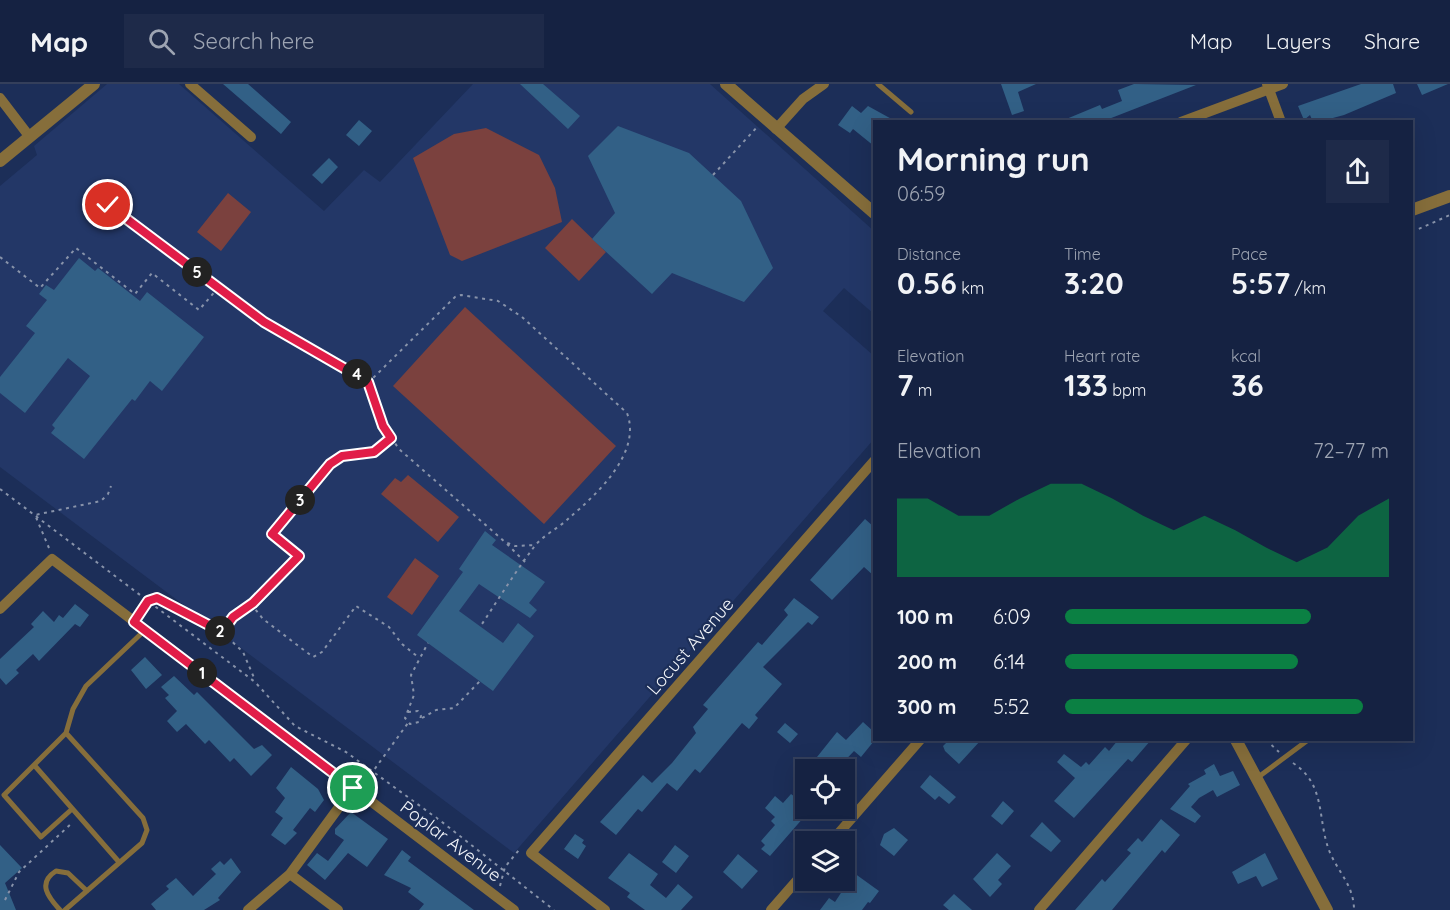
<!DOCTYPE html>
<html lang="en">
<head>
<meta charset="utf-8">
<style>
	:root { --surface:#152242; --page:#1e2a49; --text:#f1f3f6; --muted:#9da4b2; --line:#343f5b; --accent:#0b8043 }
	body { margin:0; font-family:Quicksand,sans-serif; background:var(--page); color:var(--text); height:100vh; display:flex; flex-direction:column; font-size:22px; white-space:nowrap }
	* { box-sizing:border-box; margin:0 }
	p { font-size:20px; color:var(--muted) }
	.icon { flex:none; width:33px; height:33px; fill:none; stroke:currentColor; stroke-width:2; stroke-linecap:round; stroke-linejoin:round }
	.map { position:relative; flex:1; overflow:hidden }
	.drawer { position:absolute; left:873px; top:36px; width:540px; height:621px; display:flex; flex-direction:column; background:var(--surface); border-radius:0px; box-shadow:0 6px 24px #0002,0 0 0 2px var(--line) }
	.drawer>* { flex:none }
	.buttons { position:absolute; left:795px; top:675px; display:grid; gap:12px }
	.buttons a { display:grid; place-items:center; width:60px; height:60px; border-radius:0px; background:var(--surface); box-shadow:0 6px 24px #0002,0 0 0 2px var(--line); font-size:30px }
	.pin { position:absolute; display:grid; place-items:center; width:51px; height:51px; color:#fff; margin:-26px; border:3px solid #fff; border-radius:50%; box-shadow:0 2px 6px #0007 }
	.km { position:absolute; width:30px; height:30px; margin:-15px; border-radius:50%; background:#222; color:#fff; font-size:16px; line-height:30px; text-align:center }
	.round { display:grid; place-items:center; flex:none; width:63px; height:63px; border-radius:0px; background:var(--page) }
	.summary { display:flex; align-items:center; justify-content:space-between; height:102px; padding:0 24px }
	h1 { font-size:33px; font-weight:700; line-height:45px }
	.metrics { display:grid; grid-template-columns:repeat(3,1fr); gap:9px; height:102px; padding:6px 24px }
	.metrics div { display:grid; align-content:center }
	.metrics b { font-size:30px; font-weight:700 }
	.metrics small { font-size:16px; font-weight:400 }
	.metrics p { font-size:16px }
	.chart { height:168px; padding:12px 24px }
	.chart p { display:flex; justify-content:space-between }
	.chart svg { width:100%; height:108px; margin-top:6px; fill:var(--accent); opacity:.7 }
	ul { padding:0 24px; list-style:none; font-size:20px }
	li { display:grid; grid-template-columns:96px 72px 1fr; align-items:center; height:45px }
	li i { height:15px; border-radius:8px; background:var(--accent) }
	header { display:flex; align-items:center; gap:36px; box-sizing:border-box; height:84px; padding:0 30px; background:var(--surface); border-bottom:2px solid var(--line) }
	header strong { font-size:28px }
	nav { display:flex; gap:33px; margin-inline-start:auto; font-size:21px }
	.search { width:420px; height:54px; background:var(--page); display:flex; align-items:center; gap:15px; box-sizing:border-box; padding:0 21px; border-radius:0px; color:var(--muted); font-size:22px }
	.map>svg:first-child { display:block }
</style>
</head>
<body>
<header>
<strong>Map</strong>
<div class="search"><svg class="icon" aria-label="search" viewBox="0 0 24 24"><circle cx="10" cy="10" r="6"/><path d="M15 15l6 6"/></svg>Search here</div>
<nav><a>Map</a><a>Layers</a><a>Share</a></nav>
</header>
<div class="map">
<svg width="1450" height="826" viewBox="0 0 1450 826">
	<rect width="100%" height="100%" fill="#1c2e58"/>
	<path fill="#233767" d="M107,0H179L324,127L364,86L380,98L473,0H710L874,147V230L844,204L823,227L874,272V355L514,769L0,383V102L37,71L34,62Z"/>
	<path fill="#7b413e" d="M486,44L539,71L555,104L562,138L462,177L450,171L413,74L454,50Z
		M228,109L251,128L221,167L197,148Z
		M572,135L606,168L579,197L545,164Z
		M465,223L616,362L544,440L393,302Z
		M408,391L459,433L438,458L381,410L395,394L401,398Z
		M415,474L439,492L412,531L387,513Z"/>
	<path fill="#326086" d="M223,0H248L291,38L281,50Z
		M520,0H543L580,32L568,45Z
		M1001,0H1036L1018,8L1024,27L1012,31Z
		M1134,0L1196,1L1101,38H1059L1100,21L1102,25L1122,17L1118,6Z
		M1361,0H1393L1396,9L1344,31L1318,38H1313L1310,31L1304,36L1298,22Z
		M1417,0H1448L1422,11Z
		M852,22L861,29L868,22L897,38H874V62L853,45L850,49L838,41Z
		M359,36L372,47L359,62L346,51Z
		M618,42L689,69L741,117L773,184L744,218L672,189L652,210L592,155L615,129L588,72Z
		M329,74L338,83L322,100L312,91Z
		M79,174L95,187L98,184L140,217L147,208L204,253L162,307L150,297L135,317L132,315L84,375L51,349L55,344L52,341L90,292L68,274L25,329L0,309V293L35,249L26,242L47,216L39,210L46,201L54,206Z
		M865,435L874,443V492L864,483L832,516L810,496Z
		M485,447L496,456L492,461L545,498L529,519L537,526L530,534L479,500L459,527L503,559L518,539L534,552L493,607L417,551L463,488L459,485Z
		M794,514L819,533L812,541L808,538L763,583L782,600L755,631L758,634L749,645L742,639L700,689L695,685L677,707L667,699L642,728L638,725L616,751L600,738L643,691L652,699L672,679L696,649L693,643L708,625L703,621L758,558L762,561L788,531L784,526Z
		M75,520L89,531L80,543L75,540L39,577L33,570L16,586L19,589L6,601L0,594V575L34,543L31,540L43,527L54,538L59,531L63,534Z
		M145,573L162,591L146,605L131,586Z
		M174,592L194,611L197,608L254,665L262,661L272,671L251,692L234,674L230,678L209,656L205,660L186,640L177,648L167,637L177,627L165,614L169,611L161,603Z
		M863,638L874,648V657L861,673L854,667L836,686H830L817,673L837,648L846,656Z
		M785,639L798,650L790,659L777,648Z
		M949,656H981L959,680L945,667L943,662Z
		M1118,656H1151L1132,678L1128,675L1074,734L1054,717L1075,694L1057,678L1064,670L1081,683L1086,678L1089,681L1105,663L1109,667Z
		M1214,680L1220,692L1233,687L1240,701L1217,713L1213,706L1199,714L1191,723L1201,732L1195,739L1170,725L1190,702L1188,700L1206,690L1204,686Z
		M291,683L318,705L324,716L315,728L310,724L293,746L297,749L285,761L271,751L283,734L275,728L285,714L276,704Z
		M930,691L956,713L949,720L939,712L935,716L920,703Z
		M791,710L806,721V724L811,725L770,772L761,765L765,761L761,757L775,741L771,737L775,733L765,724L775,712L783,719Z
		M1003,717L1014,727L1002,741L991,732Z
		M351,728L388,755L367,783L348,769L325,796L307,781L317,769L328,777L344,756L335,750V745Z
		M1161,735L1180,751L1165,769L1162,766L1112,826H1075L1102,795L1105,798L1131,769L1127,766L1138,754L1142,758Z
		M1042,738L1061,757L1051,768L1030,752Z
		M894,744L908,756L894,772L880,761L884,750Z
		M575,750L584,756L582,759L586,762L578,775L564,765Z
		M0,761L22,784L5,799L16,826H0Z
		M675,761L689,772L676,789L662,778Z
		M402,766L411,773L408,777L474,826H419L424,820L408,808L411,804L384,791Z
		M629,769L658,790L650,801L666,814L678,800L693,813L681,826H645L627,813L630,809L608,794Z
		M997,769L1011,782L998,796L1002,800L990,813L973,795Z
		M1265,769L1278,795L1262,803L1256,792L1238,800L1232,788Z
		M738,770L758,787L742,805L723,788Z
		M231,774L241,788L218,814L220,816L204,826H156L151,820L169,805L166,802L176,794L193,812L216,790L211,785L220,777L224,781Z
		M854,789L879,807L870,819L868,818L862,826H820L829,814L835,818Z
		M954,810L972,826H949L943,821Z"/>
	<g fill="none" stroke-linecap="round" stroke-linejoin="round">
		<path stroke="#8893aa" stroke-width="2" stroke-dasharray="3 4.5" stroke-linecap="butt" d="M713,91L758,42
			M100,115L218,204
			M1412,148L1450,131
			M0,173L40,204L76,164L135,210L152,189L199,226L218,204L264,238L368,299L383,342L399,365L505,458L515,462L535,461
			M368,299L455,213L461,211L498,217L522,233L627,329C642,369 597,410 569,434C559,444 543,451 534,463C515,488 498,516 480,543
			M0,405L255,598L295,642L346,668L442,738L554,826
			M507,460L525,478
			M49,464L35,431L101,417L108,410L111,402
			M251,520L263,535L313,573L322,568L356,522L389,543L402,560L418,573
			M141,527L148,517L157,514L222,548L233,533L253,519L299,472L272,450L330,380L342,372L374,368L391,354
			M222,548L243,568L255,596
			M408,628L418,627L421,632L419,638L410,640L405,634L414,611L411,591L428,559
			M422,634L436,626L454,624L480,597
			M1266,656L1279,668
			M1293,679C1328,702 1316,738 1331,771C1340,790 1354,803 1354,826
			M366,697L408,639
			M500,802L505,783L519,766
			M5,816L19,788L72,739"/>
		<path stroke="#866e3b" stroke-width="5" d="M878,0L911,28
			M35,682L119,778
			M1257,694L1308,656
			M72,725L41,753L4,711L66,649L73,625L86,602L145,546
			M60,826C48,813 37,799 56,787L68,789L87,807
			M65,826L142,759L147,746L143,734L66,649"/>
		<path stroke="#866e3b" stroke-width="10" d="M190,0L251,53
			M1267,0L1281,38
			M0,14L29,52
			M1181,38L1283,0
			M776,45L803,15L824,0
			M0,525L52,475L514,826
			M831,758L920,656
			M290,790L338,826
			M248,826L290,790L353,704
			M605,826L531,769L874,377
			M771,826L806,786
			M1039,826L1186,656"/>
		<path stroke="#866e3b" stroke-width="12" d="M726,0L874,129
			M0,77L94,0
			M1412,126L1450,112
			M1236,656L1327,826"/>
	</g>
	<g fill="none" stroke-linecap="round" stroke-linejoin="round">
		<g stroke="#fff" stroke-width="12">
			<path id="route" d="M108,121L264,238L368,298L383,342L391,354L374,368L342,372L330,380L272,450L299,472L253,519L233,533L222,548L157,514L148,517L134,538L353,704"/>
		</g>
		<use href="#route" stroke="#e11d48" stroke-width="8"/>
	</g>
	<g text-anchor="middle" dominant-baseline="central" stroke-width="4.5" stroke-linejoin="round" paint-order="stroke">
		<g font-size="18" fill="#f2f5fa" stroke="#1c2e58">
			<text transform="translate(690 562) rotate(-49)">Locust Avenue</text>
			<text transform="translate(451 757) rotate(37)">Poplar Avenue</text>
		</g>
	</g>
</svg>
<div class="buttons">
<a><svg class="icon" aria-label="locate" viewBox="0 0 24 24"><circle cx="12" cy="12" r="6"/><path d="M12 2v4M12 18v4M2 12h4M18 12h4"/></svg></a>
<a><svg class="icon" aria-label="layers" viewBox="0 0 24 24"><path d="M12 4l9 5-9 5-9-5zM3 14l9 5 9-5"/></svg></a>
</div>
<div class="pin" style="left:353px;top:704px;background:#1e9e55"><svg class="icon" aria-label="arrive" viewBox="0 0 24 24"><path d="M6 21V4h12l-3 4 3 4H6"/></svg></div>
<div class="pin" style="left:108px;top:121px;background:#d93025"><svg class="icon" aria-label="check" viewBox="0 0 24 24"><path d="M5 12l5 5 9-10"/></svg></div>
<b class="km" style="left:202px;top:589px">1</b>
<b class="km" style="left:220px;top:547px">2</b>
<b class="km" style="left:300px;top:416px">3</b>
<b class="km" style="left:357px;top:290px">4</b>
<b class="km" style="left:197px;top:188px">5</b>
<section class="drawer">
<div class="summary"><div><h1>Morning run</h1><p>06:59</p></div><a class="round"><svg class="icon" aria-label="share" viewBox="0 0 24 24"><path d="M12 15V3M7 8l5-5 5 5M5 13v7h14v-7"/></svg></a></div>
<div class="metrics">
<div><p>Distance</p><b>0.56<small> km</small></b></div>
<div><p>Time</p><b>3:20</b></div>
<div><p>Pace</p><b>5:57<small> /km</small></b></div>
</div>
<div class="metrics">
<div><p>Elevation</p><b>7<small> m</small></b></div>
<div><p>Heart rate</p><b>133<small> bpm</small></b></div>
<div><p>kcal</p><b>36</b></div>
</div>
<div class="chart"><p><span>Elevation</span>72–77 m</p>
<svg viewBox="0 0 160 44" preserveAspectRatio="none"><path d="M0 44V12L10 12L20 19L30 19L40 12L50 6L60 6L70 12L80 19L90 25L100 19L110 25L120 32L130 38L140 32L150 19L160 12V44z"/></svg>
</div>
<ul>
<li><b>100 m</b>6:09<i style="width:76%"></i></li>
<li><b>200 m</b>6:14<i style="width:72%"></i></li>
<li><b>300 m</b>5:52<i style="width:92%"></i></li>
</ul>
</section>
</div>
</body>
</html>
